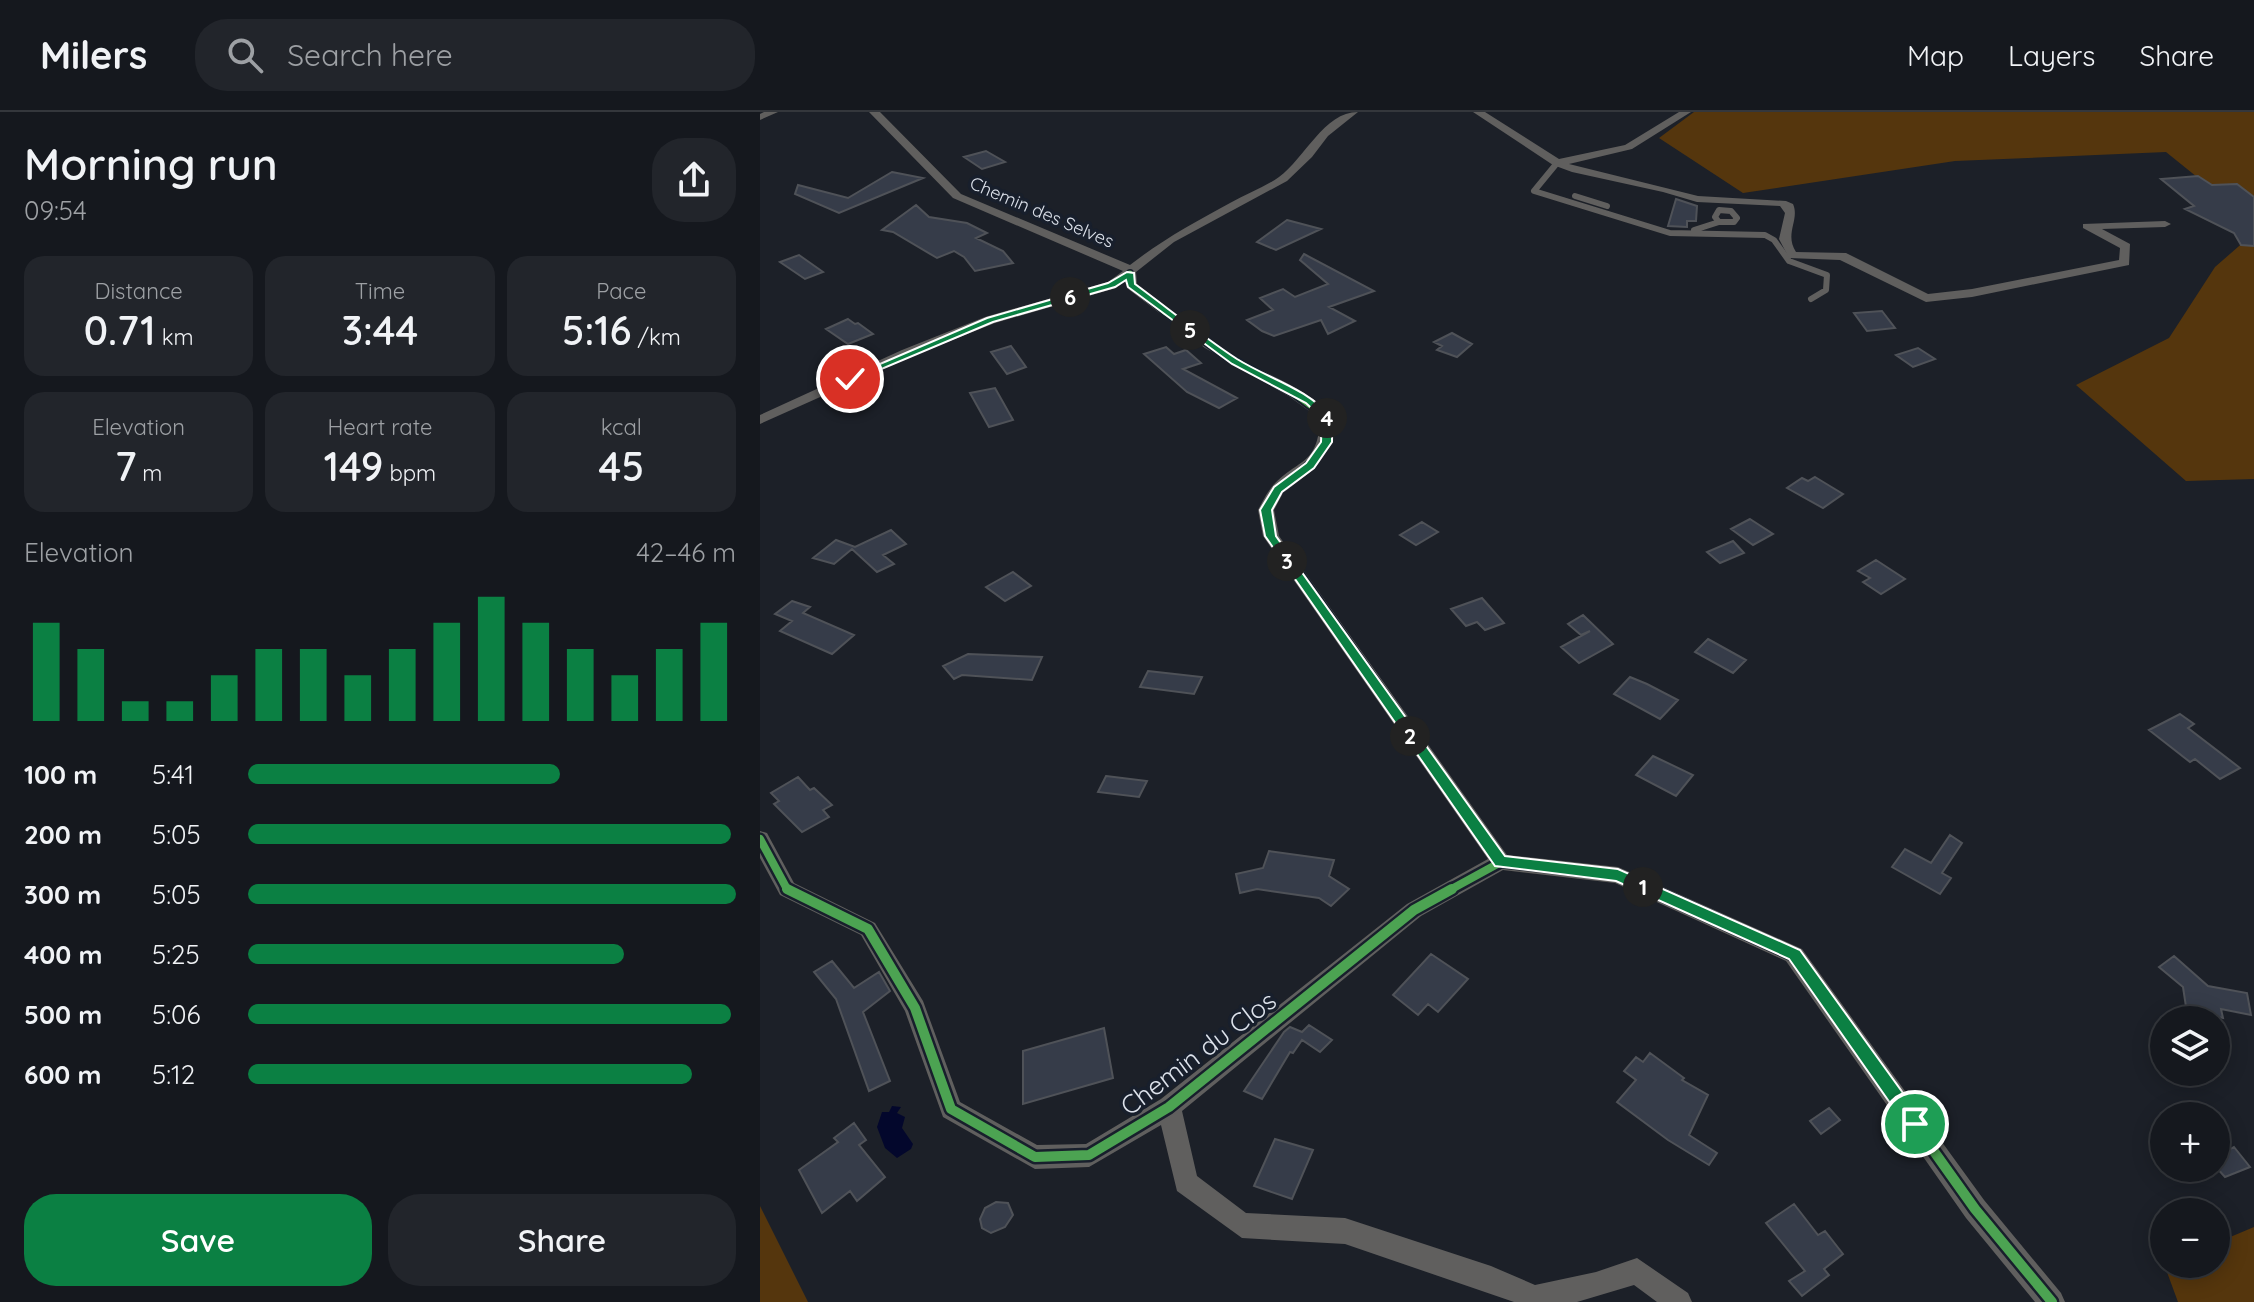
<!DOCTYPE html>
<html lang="en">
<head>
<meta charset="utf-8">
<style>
	:root { --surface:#15181e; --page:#22252b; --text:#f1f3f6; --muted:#9da0a4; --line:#34373c; --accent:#0b8043 }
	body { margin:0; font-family:Quicksand,sans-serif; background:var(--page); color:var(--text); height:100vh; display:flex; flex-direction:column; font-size:30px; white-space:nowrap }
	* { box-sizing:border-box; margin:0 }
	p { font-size:26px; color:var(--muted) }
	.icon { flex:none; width:44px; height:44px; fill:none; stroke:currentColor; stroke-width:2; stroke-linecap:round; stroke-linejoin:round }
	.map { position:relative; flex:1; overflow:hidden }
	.side { display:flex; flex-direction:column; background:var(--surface); width:760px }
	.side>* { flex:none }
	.controls { position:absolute; left:1390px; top:894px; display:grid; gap:16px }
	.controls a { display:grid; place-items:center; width:80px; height:80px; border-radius:50%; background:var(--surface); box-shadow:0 4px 20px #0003,0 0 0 2px var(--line); font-size:40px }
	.pin { position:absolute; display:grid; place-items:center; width:68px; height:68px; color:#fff; margin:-34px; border:4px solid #fff; border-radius:50%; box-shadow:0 2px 8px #0007 }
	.km { position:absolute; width:40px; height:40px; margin:-20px; border-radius:50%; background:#222; color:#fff; font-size:22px; line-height:40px; text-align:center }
	.round { display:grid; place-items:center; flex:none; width:84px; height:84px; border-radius:32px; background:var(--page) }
	.overview { display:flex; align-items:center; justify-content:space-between; height:136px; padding:0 24px }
	h1 { font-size:44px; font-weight:600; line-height:60px }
	.stats { display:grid; grid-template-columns:repeat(3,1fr); gap:12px; height:136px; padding:8px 24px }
	.stats div { display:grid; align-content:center; border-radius:20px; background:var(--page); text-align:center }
	.stats b { font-size:40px; font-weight:600 }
	.stats small { font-size:22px; font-weight:400 }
	.stats p { font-size:22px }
	.chart { height:224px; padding:16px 24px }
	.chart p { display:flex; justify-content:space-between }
	.chart svg { width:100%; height:144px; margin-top:8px; stroke:var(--accent); stroke-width:6 }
	.action { display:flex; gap:16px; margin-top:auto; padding:16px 24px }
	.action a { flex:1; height:92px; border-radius:32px; background:var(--accent); color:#fff; font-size:32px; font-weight:600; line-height:92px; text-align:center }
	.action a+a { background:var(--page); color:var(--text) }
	ul { padding:0 24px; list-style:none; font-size:26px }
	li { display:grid; grid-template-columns:128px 96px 1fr; align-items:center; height:60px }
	li i { height:20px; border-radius:10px; background:var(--accent) }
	header { display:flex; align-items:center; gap:48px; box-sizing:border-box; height:112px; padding:0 40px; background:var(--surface); border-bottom:2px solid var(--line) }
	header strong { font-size:38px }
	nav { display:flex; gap:44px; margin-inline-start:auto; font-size:28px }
	.search { width:560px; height:72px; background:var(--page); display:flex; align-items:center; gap:20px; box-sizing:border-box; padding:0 28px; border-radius:32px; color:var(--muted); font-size:30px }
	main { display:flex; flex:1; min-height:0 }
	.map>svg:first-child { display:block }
</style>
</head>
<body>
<header>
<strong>Milers</strong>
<div class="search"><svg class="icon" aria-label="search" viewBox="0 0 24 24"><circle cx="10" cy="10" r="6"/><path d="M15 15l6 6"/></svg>Search here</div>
<nav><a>Map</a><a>Layers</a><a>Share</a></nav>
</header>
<main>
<section class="side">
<div class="overview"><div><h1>Morning run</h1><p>09:54</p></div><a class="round"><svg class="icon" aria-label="share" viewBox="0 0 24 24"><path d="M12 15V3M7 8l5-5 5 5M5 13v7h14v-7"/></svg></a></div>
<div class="stats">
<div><p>Distance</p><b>0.71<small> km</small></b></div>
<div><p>Time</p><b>3:44</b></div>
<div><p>Pace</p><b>5:16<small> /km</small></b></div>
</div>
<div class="stats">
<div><p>Elevation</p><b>7<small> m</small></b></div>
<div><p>Heart rate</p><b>149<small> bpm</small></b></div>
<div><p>kcal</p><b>45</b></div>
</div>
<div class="chart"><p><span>Elevation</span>42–46 m</p>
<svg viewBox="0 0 160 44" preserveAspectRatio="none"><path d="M5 44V14M15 44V22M25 44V38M35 44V38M45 44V30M55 44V22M65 44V22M75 44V30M85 44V22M95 44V14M105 44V6M115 44V14M125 44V22M135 44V30M145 44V22M155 44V14"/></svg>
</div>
<ul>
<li><b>100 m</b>5:41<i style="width:64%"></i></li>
<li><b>200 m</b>5:05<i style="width:99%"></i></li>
<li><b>300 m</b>5:05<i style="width:100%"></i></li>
<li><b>400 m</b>5:25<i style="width:77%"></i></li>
<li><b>500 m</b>5:06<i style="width:99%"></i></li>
<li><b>600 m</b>5:12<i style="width:91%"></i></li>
</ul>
<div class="action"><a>Save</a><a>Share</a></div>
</section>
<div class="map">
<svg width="1494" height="1190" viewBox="0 0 1494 1190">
	<rect width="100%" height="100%" fill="#1c2028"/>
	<path fill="#55360d" d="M934,0H1494V111L1406,40L1195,49L983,81L899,26Z
		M1494,121V367L1426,369L1316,273L1409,226L1455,155Z
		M0,1094L48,1190H0Z
		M1494,1115V1190H1418L1404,1152H1456V1131Z"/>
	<path fill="#03072c" d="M132,994L141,995L137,1001L145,1005L142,1016L153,1032L151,1037L137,1046L125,1036L117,1015L122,1000H129Z"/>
	<path fill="#363c49" stroke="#4f5258" stroke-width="2" d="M226,39L245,50L222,57L204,45Z
		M132,60L163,66L79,101L35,82L38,73L88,86Z
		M1438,64L1452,73L1477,72L1494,85V134L1481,133L1474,121L1425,97L1434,94L1401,67Z
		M916,87L937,94L936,109H927V115L908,114Z
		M156,93L169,105L207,111L227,121L216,126L243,139L253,151L215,159L204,145L194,139L177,146L133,120L122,118Z
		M527,108L561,117L516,138L497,130Z
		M544,142L614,179L569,195L595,209L568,222L561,208L514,224L502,219L487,208L513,198L500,186L523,177L535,185L568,172L540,148Z
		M39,143L63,160L45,167L20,150Z
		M1122,199L1135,216L1107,219L1094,201Z
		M88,207L95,212L98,211L113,222L88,232L66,217Z
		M692,221L712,232L697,245L677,238L682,234L674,230Z
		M251,234L266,255L247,262L231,240Z
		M406,235L414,242L426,238L441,251L423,257L477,286L459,296L427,280L384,242Z
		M1158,236L1175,247L1153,255L1136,243Z
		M235,276L253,308L229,315L210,281Z
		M1055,365L1083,382L1063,396L1027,376L1042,366L1048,369Z
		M990,407L1013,422L993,433L971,417Z
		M662,410L678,420L656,433L640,423Z
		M131,418L146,432L123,443L134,452L117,460L92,437L74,452L53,446L76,428L95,435Z
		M973,429L984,441L960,451L947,440Z
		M1116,448L1145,467L1121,482L1103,470L1110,466L1098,459Z
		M253,460L271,474L245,489L226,475Z
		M722,486L744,511L725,518L717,510L706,514L691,497Z
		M32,489L50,495L43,501L94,523L72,542L20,519L32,509L15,502Z
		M823,503L853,532L819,551L801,535L830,519L821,523L808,512Z
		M948,527L986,548L973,561L935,540Z
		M208,542L282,545L272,568L202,563L194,567L183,554Z
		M388,559L442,565L434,582L380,575Z
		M870,565L887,572L918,588L900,607L854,582Z
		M1420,602L1434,612L1428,616L1480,656L1460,667L1435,647L1430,650L1389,618Z
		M893,644L933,663L916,684L876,663Z
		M346,664L387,669L379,685L338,680Z
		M38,665L50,678L54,676L72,693L63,698L69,705L42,720L14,692L19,689L11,681Z
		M1190,723L1202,731L1182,761L1191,766L1180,782L1132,755L1145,737L1171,751Z
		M509,739L574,748L569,764L589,777L571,794L559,786L497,777L480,781L476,762L503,756Z
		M671,842L708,867L678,900L668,892L658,903L633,883Z
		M1414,844L1448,874L1487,881L1491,903L1461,897L1463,906L1449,903L1450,908H1428L1423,875L1399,855Z
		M72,849L94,876L119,860L130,879L103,900L130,969L109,979L76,887L54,860Z
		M549,913L572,928L560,940L542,928L533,941L530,940L502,987L484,979L524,920L530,915L542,920Z
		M344,916L353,966L263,992V939Z
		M890,941L924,966L922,968L948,983L929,1023L957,1041L949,1053L908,1028L857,990L876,968L864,959L876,945L883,950Z
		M1069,996L1080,1008L1061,1022L1050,1009Z
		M94,1011L106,1028L99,1033L125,1065L97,1089L90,1079L62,1101L39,1058L78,1030L74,1026Z
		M515,1027L553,1038L532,1087L494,1074Z
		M1474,1035L1490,1055L1465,1065L1456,1055V1045Z
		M236,1090L248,1091L253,1103L245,1115L231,1121L222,1116L220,1107L225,1096Z
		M1034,1092L1058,1123L1065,1119L1083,1142L1064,1157L1069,1163L1042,1184L1029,1169L1045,1159L1006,1111Z"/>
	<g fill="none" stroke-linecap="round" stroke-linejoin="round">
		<path stroke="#605f5e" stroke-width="6" d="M797,51L774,79L910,121L1005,123L1014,128L1029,149L1067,163L1066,178L1051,187
			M815,84L847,94
			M959,98L971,99L977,106L974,110H959L955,105Z
			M934,118L959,110"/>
		<path fill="#605f5e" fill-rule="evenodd" d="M4,0H18L0,8V2Z
			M109,0H120L201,82L370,153C402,128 435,110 470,91C486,82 505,75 519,65C545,46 564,0 598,0L568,24L552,45L527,69L414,130L376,160L377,172C407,195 436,219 468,240C502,262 547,274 574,306L573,330L555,356L523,381L514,398L519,424L747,743L858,755L1042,837L1224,1088L1301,1181L1305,1190H1275L1206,1106L1026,849L855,771L743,758L661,804L422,999L437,1064L486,1101L585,1106L731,1154L775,1173L836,1160L877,1146L928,1181L932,1190H897L874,1173L817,1190H754L585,1132L482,1126L417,1079L401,1013L329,1055L275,1057L183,1005L145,899L101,823L20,783L0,746V719L7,721L34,771L115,811L163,889L200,990L277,1033L326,1032L401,987L647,792L728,747L503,424L498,398C502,391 506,382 511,376C536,346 558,356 560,307L530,285L445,236L367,176L365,169L356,176L235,211L152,244L0,312V303L142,238L225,205L348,170L363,159L193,86Z
			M713,0H725L799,47L865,33L919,0H931L872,37L809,52L938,84L1026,89L1033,92C1040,108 1024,122 1036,140L1086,141L1168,182L1212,177L1359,148L1360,136L1323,116V112L1405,109L1411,112L1405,115L1342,117L1370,132L1369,153L1212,185L1166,190L1080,148L1029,146L1019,127L1025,101L1020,94L937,90L903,80L812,60L793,53Z"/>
		<g stroke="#181f2c" stroke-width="8">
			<path id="cycleway-far3" d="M370,161L371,173L406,201"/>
		</g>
		<g stroke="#181f2c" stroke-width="10">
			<path id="cycleway-far2" d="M404,199L463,242L535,282L567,306C567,313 568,324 565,331C551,368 489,375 511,425C516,435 526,446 533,455"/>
		</g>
		<g stroke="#181f2c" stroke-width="13">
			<path id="cycleway-far1" d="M532,453L741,750L858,763L893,779
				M0,727L27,777L31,779
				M688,779L741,750"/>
		</g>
		<g stroke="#181f2c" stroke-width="15">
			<path id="cycleway" d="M27,777L108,817L155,896L191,997L275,1045L329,1043L409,995L654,798L692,777
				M889,777L1034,843L1215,1097L1292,1190"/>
		</g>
		<use href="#cycleway-far3" stroke="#4ca352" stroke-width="5"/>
		<use href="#cycleway-far2" stroke="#4ca352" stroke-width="6"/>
		<use href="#cycleway-far1" stroke="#4ca352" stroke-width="8"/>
		<use href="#cycleway" stroke="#4ca352" stroke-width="10"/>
	</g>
	<path fill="#0b8043" stroke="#fff" stroke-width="2" d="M367,160L374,161L375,172C409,197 442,224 477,247C509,267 547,276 572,306V330L554,356L522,380L512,398L516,424L745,744L858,757L1040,838L1161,1006L1163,1012L1161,1018H1149L1029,847L856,769L735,754L505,424L500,398L514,375L546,351L561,330L562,306L546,291L472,252L368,175L366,168L355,175L233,210L93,269L85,267L227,206L348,171Z"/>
	<g text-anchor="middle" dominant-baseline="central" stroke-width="7" stroke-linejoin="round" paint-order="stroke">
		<g font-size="18" fill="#dde2eb" stroke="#181f2c">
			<text transform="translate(282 100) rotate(23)">Chemin des Selves</text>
		</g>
		<g font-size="26" fill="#dde2eb" stroke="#181f2c">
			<text transform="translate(438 941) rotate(-37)">Chemin du Clos</text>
		</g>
	</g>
</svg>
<div class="controls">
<a><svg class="icon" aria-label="layers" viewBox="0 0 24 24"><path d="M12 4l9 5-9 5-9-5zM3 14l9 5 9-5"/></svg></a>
<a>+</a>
<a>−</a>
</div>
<div class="pin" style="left:1155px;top:1012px;background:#1e9e55"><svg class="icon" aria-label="arrive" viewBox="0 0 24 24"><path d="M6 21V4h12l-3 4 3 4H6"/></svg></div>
<div class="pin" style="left:90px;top:267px;background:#d93025"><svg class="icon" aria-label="check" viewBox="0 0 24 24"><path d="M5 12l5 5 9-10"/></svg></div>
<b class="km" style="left:883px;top:775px">1</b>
<b class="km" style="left:650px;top:624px">2</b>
<b class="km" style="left:527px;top:449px">3</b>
<b class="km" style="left:567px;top:306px">4</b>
<b class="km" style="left:430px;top:218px">5</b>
<b class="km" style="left:310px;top:185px">6</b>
</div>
</main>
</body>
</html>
